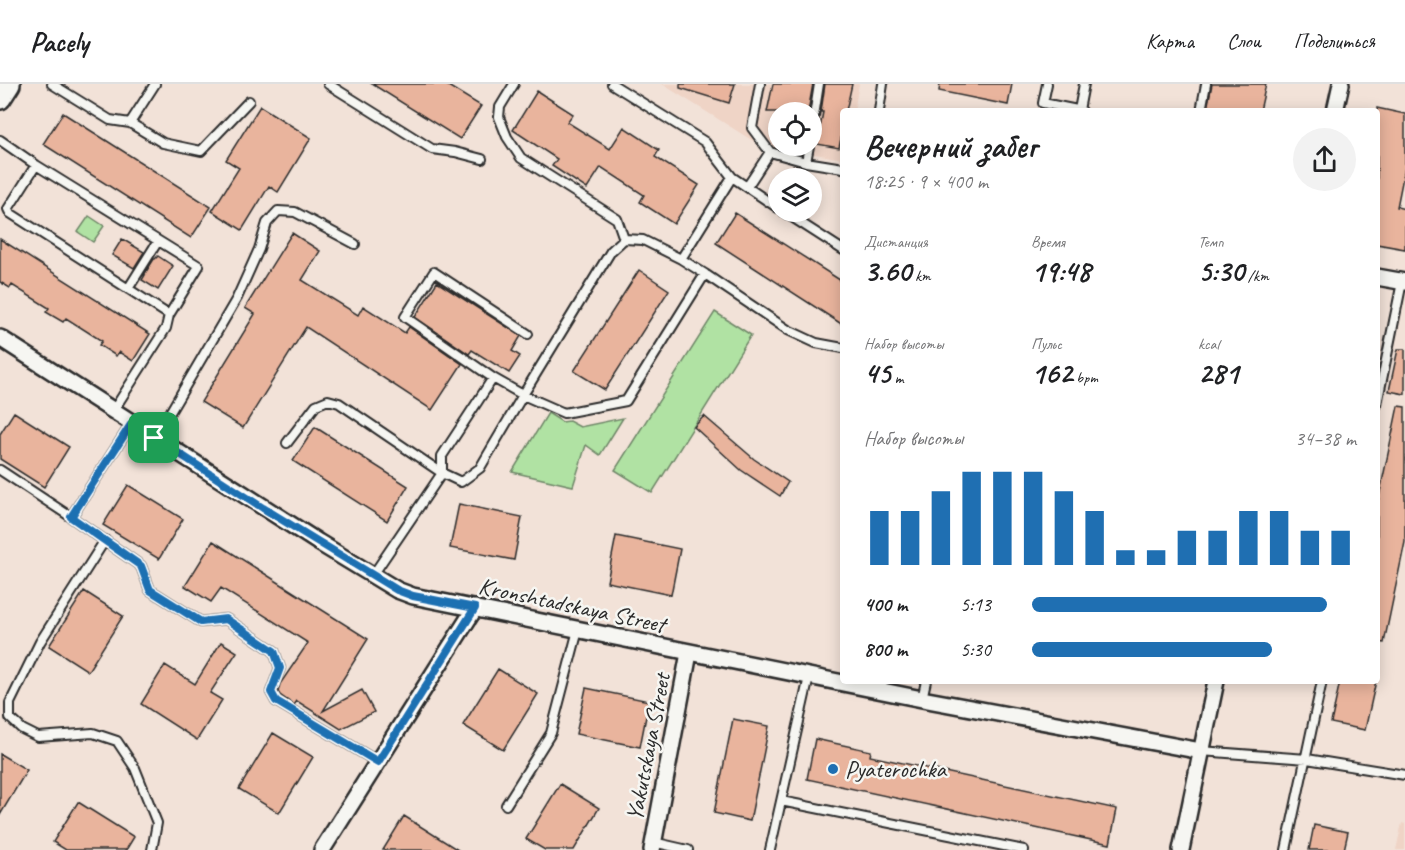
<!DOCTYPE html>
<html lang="ru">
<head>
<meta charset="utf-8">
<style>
	:root { --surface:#fff; --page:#f2f2f2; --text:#202124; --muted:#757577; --line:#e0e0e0; --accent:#1f6fb2 }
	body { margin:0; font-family:Caveat,sans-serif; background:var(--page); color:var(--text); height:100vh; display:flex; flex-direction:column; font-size:22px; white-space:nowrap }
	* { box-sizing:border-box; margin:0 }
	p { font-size:20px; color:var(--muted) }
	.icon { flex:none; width:33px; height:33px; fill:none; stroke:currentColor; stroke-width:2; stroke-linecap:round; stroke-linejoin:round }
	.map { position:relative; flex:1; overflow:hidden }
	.sheet { position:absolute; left:840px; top:24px; width:540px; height:576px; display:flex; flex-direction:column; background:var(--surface); border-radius:6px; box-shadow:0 3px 15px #0003 }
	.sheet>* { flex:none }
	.buttons { position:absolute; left:768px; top:18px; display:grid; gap:12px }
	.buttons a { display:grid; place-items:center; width:54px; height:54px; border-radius:50%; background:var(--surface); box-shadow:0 3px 15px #0003; font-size:30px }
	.pin { position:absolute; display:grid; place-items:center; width:51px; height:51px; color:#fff; margin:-26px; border-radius:12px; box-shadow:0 3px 9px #0006 }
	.round { display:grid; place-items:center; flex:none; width:63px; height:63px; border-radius:32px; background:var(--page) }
	.overview { display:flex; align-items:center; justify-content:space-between; height:102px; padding:0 24px }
	h1 { font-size:33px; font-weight:600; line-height:45px }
	.figures { display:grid; grid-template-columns:repeat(3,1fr); gap:9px; height:102px; padding:6px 24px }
	.figures div { display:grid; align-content:center }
	.figures b { font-size:30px; font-weight:600 }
	.figures small { font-size:16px; font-weight:400 }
	.figures p { font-size:16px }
	.chart { height:168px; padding:12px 24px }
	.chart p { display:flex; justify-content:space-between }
	.chart svg { width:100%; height:108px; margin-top:6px; stroke:var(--accent); stroke-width:6 }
	ul { padding:0 24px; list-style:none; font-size:20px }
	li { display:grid; grid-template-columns:96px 72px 1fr; align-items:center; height:45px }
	li i { height:15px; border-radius:8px; background:var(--accent) }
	header { display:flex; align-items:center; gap:36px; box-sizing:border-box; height:84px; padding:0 30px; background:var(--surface); border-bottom:2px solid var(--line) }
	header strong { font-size:28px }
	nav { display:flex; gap:33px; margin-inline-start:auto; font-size:21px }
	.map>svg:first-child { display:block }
</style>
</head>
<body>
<header>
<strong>Pacely</strong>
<nav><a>Карта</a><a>Слои</a><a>Поделиться</a></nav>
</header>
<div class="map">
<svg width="1405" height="766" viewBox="0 0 1405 766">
	<rect width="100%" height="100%" fill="#f2e2d8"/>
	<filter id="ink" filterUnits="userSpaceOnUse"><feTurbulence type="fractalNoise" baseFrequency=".0167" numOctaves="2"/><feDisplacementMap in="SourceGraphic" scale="12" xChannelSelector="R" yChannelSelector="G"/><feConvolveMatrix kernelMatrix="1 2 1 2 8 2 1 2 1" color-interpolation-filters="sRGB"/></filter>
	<g filter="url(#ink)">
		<path fill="#efd4c6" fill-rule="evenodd" d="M662,0H859L854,27H843V75L758,60ZM778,28H812V62H778Z
			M1402,739L1405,740V766H1396Z"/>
		<path fill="#b0e2a3" stroke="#6e8667" stroke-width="1.5" d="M89,132L104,142L93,158L78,148Z
			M715,228L751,251L652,409L615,386Z
			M548,329L562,338L569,337L580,343L623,334L600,371L586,361L573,402L512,388Z"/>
		<path fill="#e9b49d" stroke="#2b2b2b" stroke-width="1.5" d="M372,0H445L481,22L460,55Z
			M680,0H735L729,19L680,4Z
			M773,0H813L808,28H767Z
			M825,0H852L846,27H843V45L839,64L817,60L823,28H821Z
			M940,0H1012L1008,21L939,7Z
			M1212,0H1266L1260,27H1216L1207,25Z
			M537,7L573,30L567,38L610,65L624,43L659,66L655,73L699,101L674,140L640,118L644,111L601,83L587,105L552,82L557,75L513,46Z
			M260,22L311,54L278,108L269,102L242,146L212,127L239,84L226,76Z
			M1377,24L1405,30V83L1397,123L1405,125V165L1377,160Z
			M63,29L211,123L191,154L43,60Z
			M735,129L843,198V241L716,159Z
			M292,149L320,167L302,196L358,231L363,222L405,249L409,243L462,280L432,326L306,243L243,344L201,318L255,230L245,224Z
			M0,155L150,250L133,277L119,268L116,272L99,261L102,257L66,234L63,238L46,228L49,224L12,201L10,204L0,198Z
			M122,155L144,168L134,184L112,171Z
			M158,172L173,182L158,206L142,196L145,191H144L154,175H155Z
			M639,186L669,206L605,306L574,287Z
			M437,198L521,252L512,267L520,272L509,289L472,266L469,270L415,233Z
			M1398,265H1405V310L1389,307Z
			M1398,322L1405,323V458L1384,559L1377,558V422Z
			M14,328L69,363L44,403L0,375V350Z
			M704,332L754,375L788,398L780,412L741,386L694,343Z
			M315,343L408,402L387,437L293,377Z
			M128,401L183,435L159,475L103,441Z
			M459,420L522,433L514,476L450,464Z
			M616,452L680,465L671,511L607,498Z
			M213,457L368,555L323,627L362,606L374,628L341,645L297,617L294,621L280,611L278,608L280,600L308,559L221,504L211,518L185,502Z
			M84,507L123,532L88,587L49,562Z
			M221,558L237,568L210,609L222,616L197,656L141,620L165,581L195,600Z
			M498,585L538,610L503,666L463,641Z
			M1340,597H1376L1365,646L1331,639Z
			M586,604L649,617L640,663L576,650Z
			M733,635L769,642L750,737L714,729Z
			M273,649L313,673L279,729L239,705Z
			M815,655L871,667L870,672L1117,725L1110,760L807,695Z
			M0,670L27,686L0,731Z
			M560,700L599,724L574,766H545L526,755Z
			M78,718L134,753L126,766H66L53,758Z
			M404,732L458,766H383Z
			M1314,741L1348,748L1344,766H1309Z"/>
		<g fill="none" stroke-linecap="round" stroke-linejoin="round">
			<g stroke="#2b2b2b" stroke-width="12">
				<path id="lane" d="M52,0L110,36L130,39L163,59L201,67L249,17
					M328,0L432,65L455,68L482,75
					M514,0L500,23L499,33L507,53L521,74L617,135L624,155
					M612,0L705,58L732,93L778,124
					M1047,0L1043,19L1082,27
					M1079,26L1084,0
					M879,27L883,0
					M1201,27L1206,0
					M130,39L155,0
					M812,45L819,0
					M0,56L36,81L8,125L10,129L169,231
					M770,68L806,78L843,84
					M806,78L809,62
					M36,81L199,182L169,231L166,244L113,327
					M747,103L770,68L752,44L760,0
					M784,128L843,166
					M681,175L732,93
					M128,205L158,157
					M493,294L405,233L434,188L528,250
					M1377,320L1402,198
					M155,354L237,214L259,165L267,139L278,127L295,128L355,160
					M287,359L316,321L328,316L339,319L442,389L461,398L480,384L523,311L564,329L626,317L705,190L788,246L816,259L843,264
					M0,386L71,433L141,482L150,506L201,538L226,535L274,567L280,584L271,608L276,617L378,678
					M71,433L132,339
					M105,456L40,558L10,619V634L22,645L38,653L93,649L117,657L135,684L157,739L152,766
					M373,491L442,389V372L493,294L523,311L611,167L624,155L643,156L681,175L705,190
					M922,615L926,597
					M1201,667L1307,675L1405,691
					M781,717L1024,766
					M506,721L551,649L578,546
					M653,758L688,766
					M770,766L809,593
					M1286,766L1322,597"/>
			</g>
			<g stroke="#2b2b2b" stroke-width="20">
				<path id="street" d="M1335,27L1341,0
					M1377,193L1405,198
					M0,254L318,458L397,506L413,512L922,615L1201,667
					M322,766L475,524
					M652,766L689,569
					M1181,766L1216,597"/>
			</g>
			<g stroke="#2b2b2b" stroke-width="26">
				<path id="secondary" d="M0,14L9,0"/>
			</g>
			<use href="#lane" stroke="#f6f6f2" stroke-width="8"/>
			<use href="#street" stroke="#f6f6f2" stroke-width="15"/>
			<use href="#secondary" stroke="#f6f6f2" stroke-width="21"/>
		</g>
	</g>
	<g fill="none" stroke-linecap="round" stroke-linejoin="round" filter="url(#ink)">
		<g stroke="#fff" stroke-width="12">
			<path id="route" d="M132,339L263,424L397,506L413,512L475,524L378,678L276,617L271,608L280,584L274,567L226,535L201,538L150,506L141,482L71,433Z"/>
		</g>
		<use href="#route" stroke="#1f6fb2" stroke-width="8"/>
	</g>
	<circle fill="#1f6fb2" stroke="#f6f6f2" stroke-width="2" cx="833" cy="685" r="6"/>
	<g text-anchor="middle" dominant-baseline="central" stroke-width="5" stroke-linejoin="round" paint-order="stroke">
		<g font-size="24" fill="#2b2b2b" stroke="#f6f6f2">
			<text transform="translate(572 521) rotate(12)">Kronshtadskaya Street</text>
			<text transform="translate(648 663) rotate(-79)">Yakutskaya Street</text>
		</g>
		<g font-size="24" fill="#2b2b2b" stroke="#f6f6f2" text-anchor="start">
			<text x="845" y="685">Pyaterochka</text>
		</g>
	</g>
</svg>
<div class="buttons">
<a><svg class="icon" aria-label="locate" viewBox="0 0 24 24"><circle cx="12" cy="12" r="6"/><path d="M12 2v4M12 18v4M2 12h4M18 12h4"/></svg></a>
<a><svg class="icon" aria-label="layers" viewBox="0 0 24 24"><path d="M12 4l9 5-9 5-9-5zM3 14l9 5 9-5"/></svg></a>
</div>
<div class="pin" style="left:154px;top:354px;background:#1e9e55"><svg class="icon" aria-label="arrive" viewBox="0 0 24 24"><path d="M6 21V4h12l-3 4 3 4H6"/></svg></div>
<section class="sheet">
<div class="overview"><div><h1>Вечерний забег</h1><p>18:25 · 9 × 400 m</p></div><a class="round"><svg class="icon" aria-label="share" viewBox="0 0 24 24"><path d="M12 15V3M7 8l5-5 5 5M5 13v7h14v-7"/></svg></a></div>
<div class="figures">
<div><p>Дистанция</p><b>3.60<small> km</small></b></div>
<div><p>Время</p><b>19:48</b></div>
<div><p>Темп</p><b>5:30<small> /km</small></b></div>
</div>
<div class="figures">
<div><p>Набор высоты</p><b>45<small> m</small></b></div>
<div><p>Пульс</p><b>162<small> bpm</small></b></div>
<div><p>kcal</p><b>281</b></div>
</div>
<div class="chart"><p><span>Набор высоты</span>34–38 m</p>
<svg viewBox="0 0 160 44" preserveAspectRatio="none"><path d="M5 44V22M15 44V22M25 44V14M35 44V6M45 44V6M55 44V6M65 44V14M75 44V22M85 44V38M95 44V38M105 44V30M115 44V30M125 44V22M135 44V22M145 44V30M155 44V30"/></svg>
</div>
<ul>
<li><b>400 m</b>5:13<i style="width:91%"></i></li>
<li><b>800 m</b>5:30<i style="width:74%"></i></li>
</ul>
</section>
</div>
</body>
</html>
